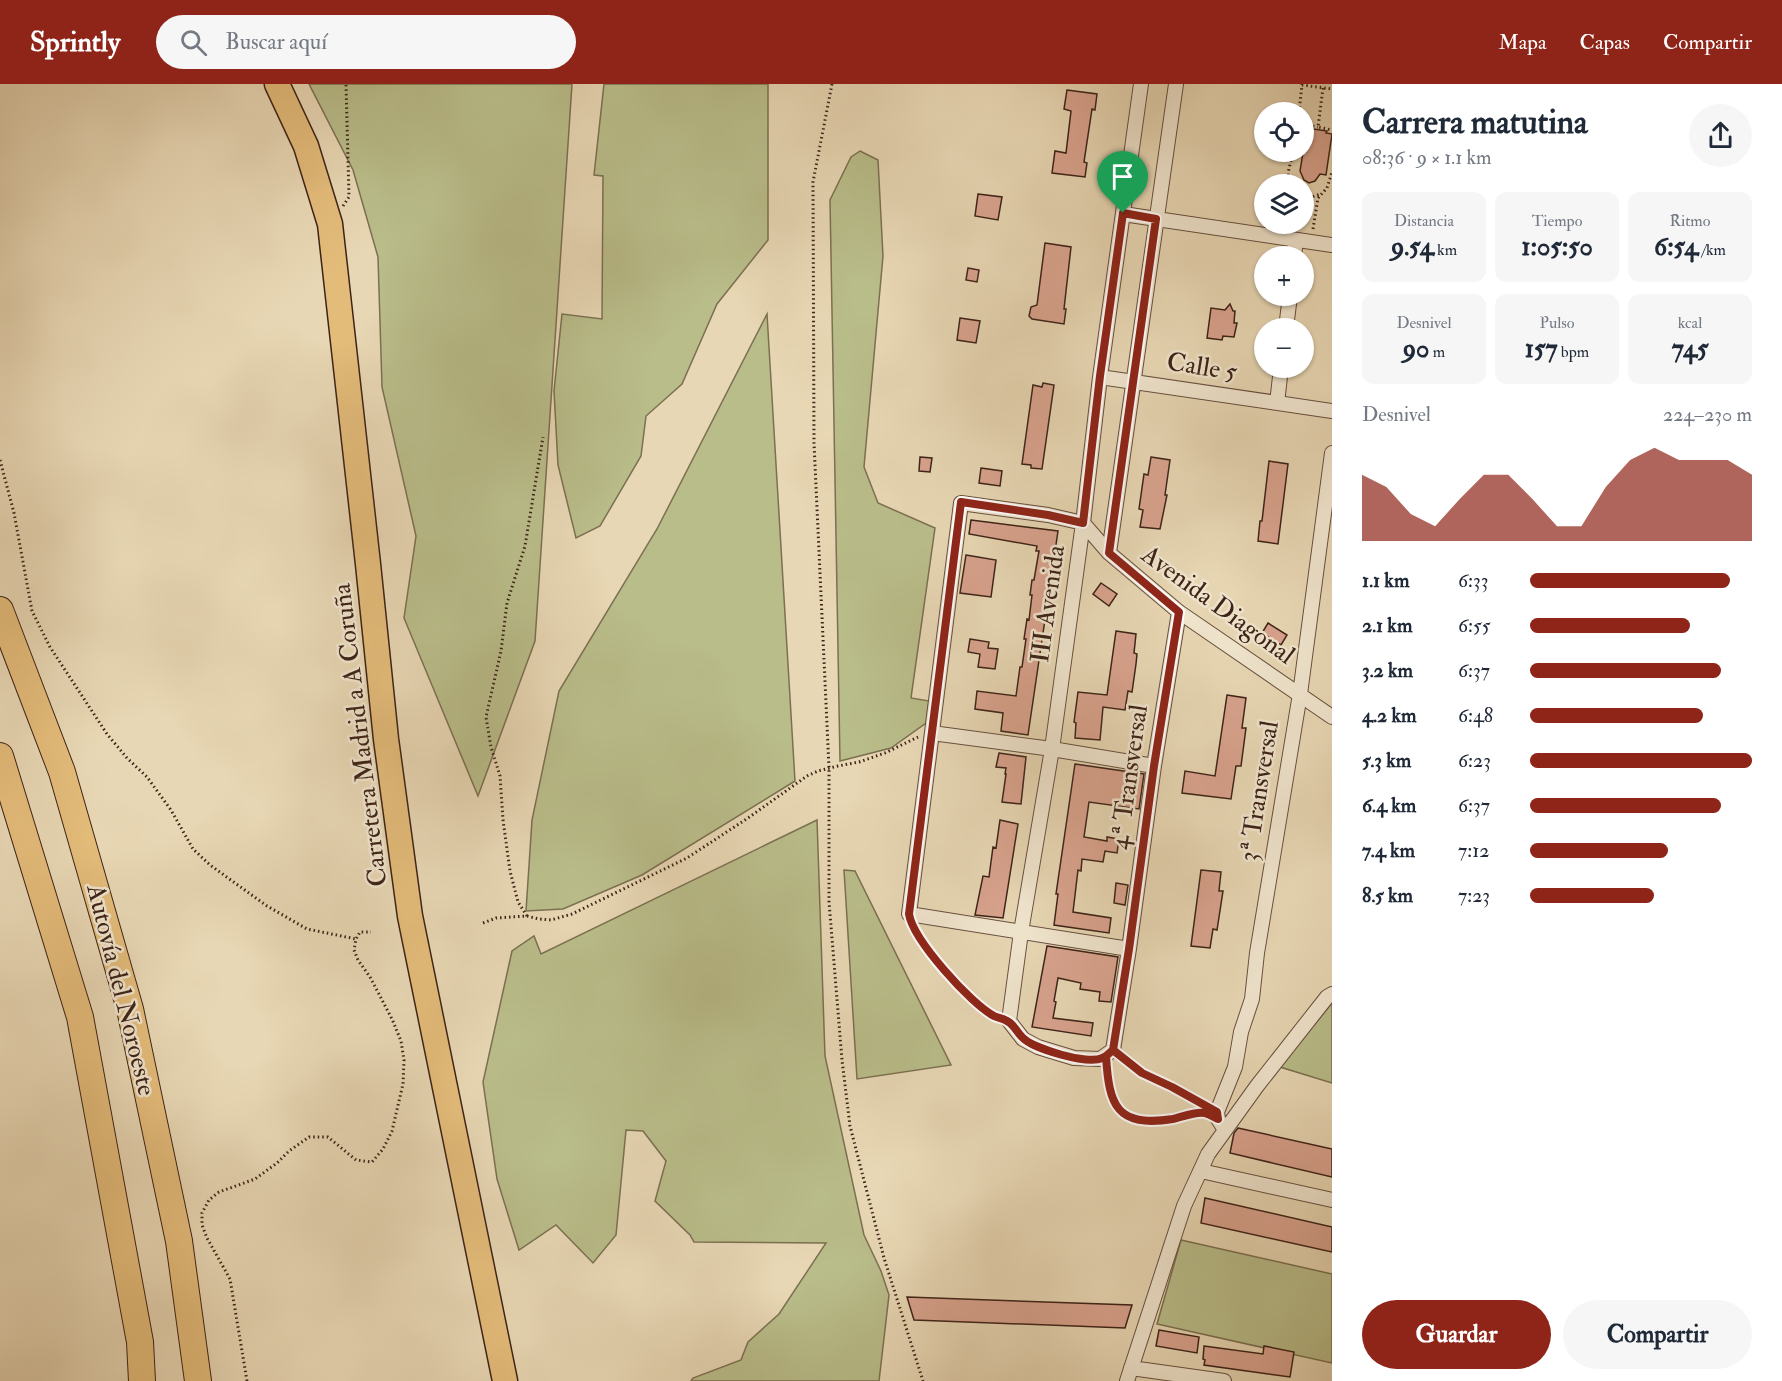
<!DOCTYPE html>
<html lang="es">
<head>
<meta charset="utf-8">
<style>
	:root { --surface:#fff; --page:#f6f6f7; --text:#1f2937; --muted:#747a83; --accent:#8f2418 }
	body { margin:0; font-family:"IM FELL Double Pica",serif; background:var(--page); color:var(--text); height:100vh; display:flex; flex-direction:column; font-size:22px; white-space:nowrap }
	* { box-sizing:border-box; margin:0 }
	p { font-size:20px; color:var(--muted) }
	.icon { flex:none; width:33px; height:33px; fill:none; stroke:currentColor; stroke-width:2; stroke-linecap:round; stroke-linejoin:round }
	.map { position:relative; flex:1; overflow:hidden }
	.details { display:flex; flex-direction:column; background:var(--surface); width:450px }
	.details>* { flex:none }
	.fabs { position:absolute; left:1254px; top:18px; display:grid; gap:12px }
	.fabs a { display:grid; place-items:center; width:60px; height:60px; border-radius:50%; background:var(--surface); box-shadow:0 2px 4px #0004; font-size:30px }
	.pin { position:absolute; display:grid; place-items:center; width:51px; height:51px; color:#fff; margin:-62px -26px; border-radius:50% 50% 50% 0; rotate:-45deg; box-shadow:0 0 6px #0007 }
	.pin .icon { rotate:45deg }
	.round { display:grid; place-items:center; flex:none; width:63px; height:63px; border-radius:32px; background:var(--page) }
	.head { display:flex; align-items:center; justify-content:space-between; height:102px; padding:0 30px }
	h1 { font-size:33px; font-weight:700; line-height:45px }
	.metrics { display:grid; grid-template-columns:repeat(3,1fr); gap:9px; height:102px; padding:6px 30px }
	.metrics div { display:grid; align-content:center; border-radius:12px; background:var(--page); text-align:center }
	.metrics b { font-size:26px; font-weight:700 }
	.metrics small { font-size:16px; font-weight:400 }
	.metrics p { font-size:16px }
	.chart { height:168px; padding:12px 30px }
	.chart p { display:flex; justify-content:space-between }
	.chart svg { width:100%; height:108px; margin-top:6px; fill:var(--accent); opacity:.7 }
	.cta { display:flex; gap:12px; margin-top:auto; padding:12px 30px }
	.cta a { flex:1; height:69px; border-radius:36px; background:var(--accent); color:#fff; font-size:24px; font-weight:700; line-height:69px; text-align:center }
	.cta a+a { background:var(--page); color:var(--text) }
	ul { padding:0 30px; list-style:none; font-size:20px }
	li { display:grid; grid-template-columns:96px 72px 1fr; align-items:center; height:45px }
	li i { height:15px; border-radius:8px; background:var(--accent) }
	header { display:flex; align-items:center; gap:36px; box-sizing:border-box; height:84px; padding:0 30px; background:var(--accent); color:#fff }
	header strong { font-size:28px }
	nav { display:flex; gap:33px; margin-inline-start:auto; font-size:21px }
	.search { width:420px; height:54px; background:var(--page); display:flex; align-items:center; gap:15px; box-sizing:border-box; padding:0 21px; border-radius:33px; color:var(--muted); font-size:22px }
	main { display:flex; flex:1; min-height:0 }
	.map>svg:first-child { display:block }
</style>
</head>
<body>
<header>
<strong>Sprintly</strong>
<div class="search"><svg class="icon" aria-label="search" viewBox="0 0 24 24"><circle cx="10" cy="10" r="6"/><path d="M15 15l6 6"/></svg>Buscar aquí</div>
<nav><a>Mapa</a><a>Capas</a><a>Compartir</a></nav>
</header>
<main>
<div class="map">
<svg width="1332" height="1297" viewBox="0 0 1332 1297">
	<rect width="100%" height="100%" fill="#e8d7b4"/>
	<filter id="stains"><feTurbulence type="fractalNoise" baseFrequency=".00333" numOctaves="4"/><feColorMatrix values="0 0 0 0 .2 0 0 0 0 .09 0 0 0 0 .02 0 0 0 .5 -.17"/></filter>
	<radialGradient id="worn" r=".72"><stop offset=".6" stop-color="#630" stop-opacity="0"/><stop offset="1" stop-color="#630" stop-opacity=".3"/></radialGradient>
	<path fill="#b9bd8a" stroke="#7b7051" stroke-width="1.5" d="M309,0H572L535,557L478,712L404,534L416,452L382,303L378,173L353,86Z
		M604,0H768V156L717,220L682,300L646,332L641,372L600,442L576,454L558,381L554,307L562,230L602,235L603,92L594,91Z
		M860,67L878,76L883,172L864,383L878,419L935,444L911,614L929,617L926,639L891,664L840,677L830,116L851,73Z
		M767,230L795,697L642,791L563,825L526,827L532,736L559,607L657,445Z
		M817,736L825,972L864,1151L881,1187L889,1211L879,1297H691L693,1294L741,1276L748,1258L779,1230L826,1159L694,1158L690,1151L655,1117L666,1077L643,1047L626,1046L616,1151L593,1179L556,1141L519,1166L497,1095L483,998L512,867L534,852L541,870Z
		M844,786L855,787L951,981L857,995Z
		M1332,919V999L1280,983Z
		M1181,1156L1332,1190V1279L1157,1240Z"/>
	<path fill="#d9a38e" stroke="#3d2318" stroke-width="1.5" d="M1067,6L1097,10L1095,26L1092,25L1084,78L1087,79L1085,93L1052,89L1055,67L1066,69L1071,27L1064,25Z
		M1307,44L1327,47L1326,49L1332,50L1326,91L1320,90L1315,97L1309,99L1304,96L1300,87Z
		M978,110L1002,113L998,136L975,132Z
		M1045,159L1071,163L1064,225H1066L1064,240L1032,235L1029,232L1031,223L1037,221Z
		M968,184L979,186L977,198L966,196Z
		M1230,220L1233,227H1235L1234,239H1237L1234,253L1223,252L1222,256L1207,254L1211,224L1225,226Z
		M960,234L980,237L976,259L957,256Z
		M1043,299L1054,301L1042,385L1031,384V381L1022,380L1033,301L1042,303Z
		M920,373L932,374L930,388L919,387Z
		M1151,373L1170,376L1165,411H1167L1160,445L1140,443L1143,426L1139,425L1144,390L1148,391Z
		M1269,377L1288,380L1278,460L1258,457L1260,437H1262Z
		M981,384L1002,387L1000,402L979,399Z
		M971,436L1058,447L1028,651L1001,647L1003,629L975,625L977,607L1016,612L1020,583H1022L1026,555H1024L1027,535L1029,536L1032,511H1030L1032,496H1034L1039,467H1036L1037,462L969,450Z
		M966,471L996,476L991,513L960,509Z
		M1101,499L1117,510L1109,522L1093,510Z
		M1268,539L1287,551L1281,561L1262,549Z
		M1116,547L1136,550L1134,569L1137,570L1136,580L1132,608L1128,607L1125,626L1103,623L1100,656L1075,654L1076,639L1074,638L1078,608L1107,611Z
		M970,555L989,558L988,564L998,565L995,585L978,583L980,570L968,568Z
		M1227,611L1246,614L1242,644H1246L1241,682H1236L1231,715L1182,709L1185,687L1215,692Z
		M999,669L1026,673L1021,720L1002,718L1006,690H1005L1006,684L996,683Z
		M1075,680L1144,690L1139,725L1089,718L1084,753L1107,757V753L1119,755L1117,769L1105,767L1103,778L1082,775L1081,787L1078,786L1073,828L1111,834L1109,849L1054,841L1058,810H1056Z
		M1000,736L1018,740L1003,834L975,831L983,792L989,793L993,763L996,764Z
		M1201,786L1221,788L1219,807H1223L1217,846L1213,845L1210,864L1191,862Z
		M1116,799L1128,801L1125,821L1114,819Z
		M1047,862L1118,873L1111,918L1099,917L1100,908L1080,905L1081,899L1058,894L1054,917L1056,918L1053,934L1093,939L1091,952L1032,943Z
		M1238,1044L1332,1065V1093L1230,1069L1234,1049Z
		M1205,1114L1332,1143V1168L1201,1139Z
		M907,1213L1132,1221L1125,1244L914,1236Z
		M1159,1246L1199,1253L1197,1269L1156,1262Z
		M1204,1262L1263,1270L1264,1262L1294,1268L1290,1293L1204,1281L1205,1276L1203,1275Z"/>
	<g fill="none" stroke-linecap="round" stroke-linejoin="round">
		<g stroke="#68503f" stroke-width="16">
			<path id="minor" d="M1141,0L1100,293L1083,439L1052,665L1021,848L1009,937L1023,955L1038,963L1074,974L1100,975L1113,966L1129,865L1154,682L1179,528
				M1123,130L1332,161
				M1294,172L1296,156
				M1286,244L1290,212
				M1100,293L1332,327
				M1277,319L1281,284
				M1083,439L1048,431L961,419L909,830L1129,865
				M1083,439L1109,469L1179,528L1332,633
				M1109,469L1176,0
				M932,649L1052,665L1154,682
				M1225,1046L1218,1035L1217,1028L1235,983L1241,948L1252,915L1257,869L1300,610L1332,369
				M1201,1087L1332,1116
				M1131,1284L1224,1297
				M1127,1297L1184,1122L1208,1070L1257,1002L1327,913L1332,910"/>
		</g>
		<g stroke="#3d2318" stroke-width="27">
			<path id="trunk" d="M277,0L306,62L330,140L368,480L386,655L410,832L505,1297"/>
		</g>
		<g stroke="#3d2318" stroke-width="28">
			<path id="motorway" d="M0,526L62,688L130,925L179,1157L198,1297
				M0,672L80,933L140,1258L142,1297"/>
		</g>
		<path stroke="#3d2318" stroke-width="3" stroke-dasharray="1.5 3" stroke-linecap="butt" d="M832,0L813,98L814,359L829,684V818L842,976L850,1042L884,1174L923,1297
			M1323,4L1318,43L1332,46
			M1299,28L1302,1L1332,5
			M1304,41L1318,43
			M1289,100L1288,89L1293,68
			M1304,113H1312L1320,110
			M343,122L349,113L346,0
			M1313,145L1318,114L1327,104L1332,88
			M0,376L14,429L32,527L50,563L107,650L127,674L147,693L171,726L193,765L210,781L267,822L307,845L356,855
			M527,832L518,818L510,787L503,736L500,692L491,663L486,633L501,567L507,519L525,462L543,353
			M483,839L496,834L527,832L539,835L551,836L572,830L687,774L748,734L807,692L818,687L838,682L859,678L885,669L918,653
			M913,843C931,873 966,915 996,932
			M1124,974L1142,989L1172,1003L1205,1023
			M1107,985C1112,1053 1154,1038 1203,1029
			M247,1297L230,1195L207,1154L202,1141V1129L209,1116L219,1108L255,1095L277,1079L289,1067L309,1053H328L356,1076L372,1078L383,1065L392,1047L403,1000L404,976L401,957L392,935L370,893L358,876L354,866L356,855L360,848H371"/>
		<use href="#minor" stroke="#f0e5ce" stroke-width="14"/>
		<use href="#trunk" stroke="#e4bc7a" stroke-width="24"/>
		<use href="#motorway" stroke="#e4bc7a" stroke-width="26"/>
	</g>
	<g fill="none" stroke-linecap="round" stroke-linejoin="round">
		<g stroke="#fff" stroke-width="12">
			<path id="route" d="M1123,129L1100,292L1083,439L1048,431L961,418L909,830C913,856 971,920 994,932C998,934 1003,934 1007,937C1014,940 1017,949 1023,954C1034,965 1088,981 1102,974C1106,973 1110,968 1113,966L1142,989L1172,1003L1217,1028L1218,1035C1214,1033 1209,1030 1205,1029C1196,1027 1182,1033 1173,1035C1116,1044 1109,1021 1106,972L1113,966L1129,865L1154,682L1179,528L1109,469L1156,135L1123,129"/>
		</g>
		<use href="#route" stroke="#8f2418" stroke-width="8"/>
	</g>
	<g text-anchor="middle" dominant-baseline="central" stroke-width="5" stroke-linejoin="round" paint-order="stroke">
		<g font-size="26" fill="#3d2318" stroke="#f0e5ce">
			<text transform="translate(1202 283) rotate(9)">Calle 5</text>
			<text transform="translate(1048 520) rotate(-82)">III Avenida</text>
			<text transform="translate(1218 521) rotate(36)">Avenida Diagonal</text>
			<text transform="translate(360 651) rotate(-97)">Carretera Madrid a A Coruña</text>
			<text transform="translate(1129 693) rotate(-82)">4ª Transversal</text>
			<text transform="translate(1259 707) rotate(-81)">3ª Transversal</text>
			<text transform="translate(121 906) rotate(76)">Autovía del Noroeste</text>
		</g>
	</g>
	<rect width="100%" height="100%" filter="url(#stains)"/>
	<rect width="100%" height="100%" fill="url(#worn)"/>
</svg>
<div class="fabs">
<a><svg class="icon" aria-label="locate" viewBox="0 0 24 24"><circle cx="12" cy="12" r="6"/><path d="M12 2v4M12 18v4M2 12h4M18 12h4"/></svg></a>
<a><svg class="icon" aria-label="layers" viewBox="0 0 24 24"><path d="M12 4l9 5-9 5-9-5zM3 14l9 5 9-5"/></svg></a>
<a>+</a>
<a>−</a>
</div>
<div class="pin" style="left:1123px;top:129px;background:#1e9e55"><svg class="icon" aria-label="arrive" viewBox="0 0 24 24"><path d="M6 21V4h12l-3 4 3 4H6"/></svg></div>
</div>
<section class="details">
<div class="head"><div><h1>Carrera matutina</h1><p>08:36 · 9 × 1.1 km</p></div><a class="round"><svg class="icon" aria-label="share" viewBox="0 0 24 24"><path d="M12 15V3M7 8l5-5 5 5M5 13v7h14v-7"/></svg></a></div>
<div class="metrics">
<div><p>Distancia</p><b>9.54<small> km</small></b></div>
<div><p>Tiempo</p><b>1:05:50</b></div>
<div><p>Ritmo</p><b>6:54<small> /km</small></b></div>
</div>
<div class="metrics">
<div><p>Desnivel</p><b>90<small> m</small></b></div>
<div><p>Pulso</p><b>157<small> bpm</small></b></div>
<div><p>kcal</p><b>745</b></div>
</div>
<div class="chart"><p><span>Desnivel</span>224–230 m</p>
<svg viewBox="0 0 160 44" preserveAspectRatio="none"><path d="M0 44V17L10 22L20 33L30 38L40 27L50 17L60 17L70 27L80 38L90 38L100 22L110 11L120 6L130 11L140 11L150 11L160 17V44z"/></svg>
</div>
<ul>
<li><b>1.1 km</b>6:33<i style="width:90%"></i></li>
<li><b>2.1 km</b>6:55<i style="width:72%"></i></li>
<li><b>3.2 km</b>6:37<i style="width:86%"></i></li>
<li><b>4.2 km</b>6:48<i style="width:78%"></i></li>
<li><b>5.3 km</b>6:23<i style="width:100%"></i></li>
<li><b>6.4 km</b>6:37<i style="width:86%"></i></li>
<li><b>7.4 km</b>7:12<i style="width:62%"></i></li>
<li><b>8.5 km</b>7:23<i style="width:56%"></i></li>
</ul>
<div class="cta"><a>Guardar</a><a>Compartir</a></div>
</section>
</main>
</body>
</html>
